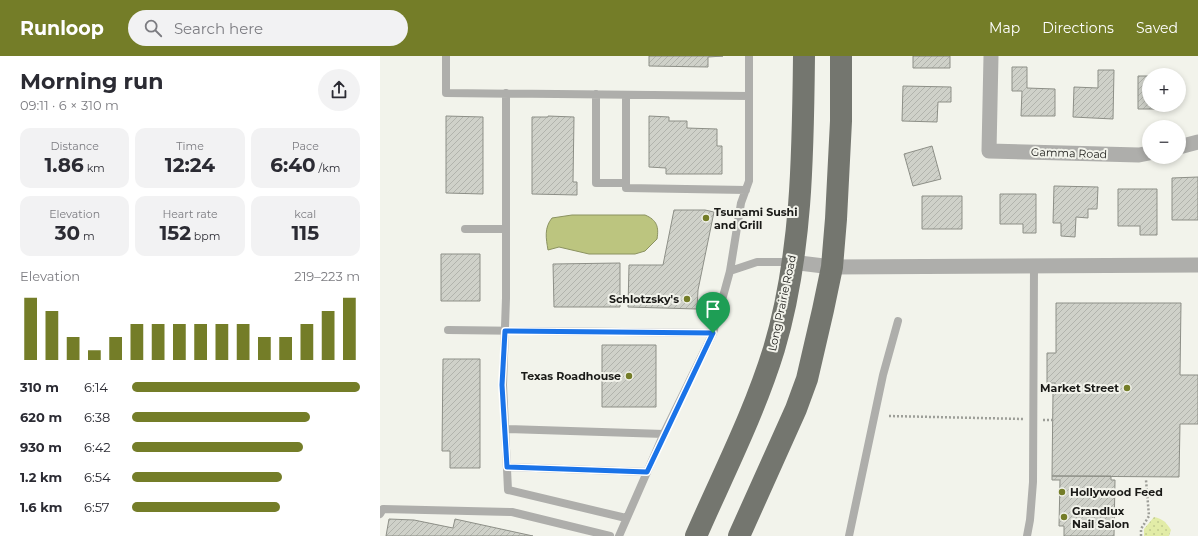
<!DOCTYPE html>
<html lang="en">
<head>
<meta charset="utf-8">
<style>
	:root { --surface:#fff; --page:#f2f2f3; --text:#2b2b33; --muted:#7c7c81; --accent:#747d28 }
	body { margin:0; font-family:Montserrat,sans-serif; background:var(--page); color:var(--text); height:100vh; display:flex; flex-direction:column; font-size:15px; white-space:nowrap }
	* { box-sizing:border-box; margin:0 }
	p { font-size:13px; color:var(--muted) }
	.icon { flex:none; width:22px; height:22px; fill:none; stroke:currentColor; stroke-width:2; stroke-linecap:round; stroke-linejoin:round }
	.map { position:relative; flex:1; overflow:hidden }
	.details { display:flex; flex-direction:column; background:var(--surface); width:380px }
	.details>* { flex:none }
	.tools { position:absolute; left:762px; top:12px; display:grid; gap:8px }
	.tools a { display:grid; place-items:center; width:44px; height:44px; border-radius:50%; background:var(--surface); box-shadow:0 2px 6px #0003; font-size:20px }
	.pin { position:absolute; display:grid; place-items:center; width:34px; height:34px; color:#fff; margin:-41px -17px; border-radius:50% 50% 50% 0; rotate:-45deg; box-shadow:0 0 4px #0007 }
	.pin .icon { rotate:45deg }
	.round { display:grid; place-items:center; flex:none; width:42px; height:42px; border-radius:21px; background:var(--page) }
	.overview { display:flex; align-items:center; justify-content:space-between; height:68px; padding:0 20px }
	h1 { font-size:22px; font-weight:700; line-height:30px }
	.metrics { display:grid; grid-template-columns:repeat(3,1fr); gap:6px; height:68px; padding:4px 20px }
	.metrics div { display:grid; align-content:center; border-radius:10px; background:var(--page); text-align:center }
	.metrics b { font-size:20px; font-weight:700 }
	.metrics small { font-size:11px; font-weight:400 }
	.metrics p { font-size:11px }
	.chart { height:112px; padding:8px 20px }
	.chart p { display:flex; justify-content:space-between }
	.chart svg { width:100%; height:72px; margin-top:4px; stroke:var(--accent); stroke-width:6 }
	ul { padding:0 20px; list-style:none; font-size:13px }
	li { display:grid; grid-template-columns:64px 48px 1fr; align-items:center; height:30px }
	li i { height:10px; border-radius:5px; background:var(--accent) }
	header { display:flex; align-items:center; gap:24px; box-sizing:border-box; height:56px; padding:0 20px; background:var(--accent); color:#fff }
	header strong { font-size:19px }
	nav { display:flex; gap:22px; margin-inline-start:auto; font-size:14px }
	.search { width:280px; height:36px; background:var(--page); display:flex; align-items:center; gap:10px; box-sizing:border-box; padding:0 14px; border-radius:22px; color:var(--muted); font-size:15px }
	main { display:flex; flex:1; min-height:0 }
	.map>svg:first-child { display:block }
</style>
</head>
<body>
<header>
<strong>Runloop</strong>
<div class="search"><svg class="icon" aria-label="search" viewBox="0 0 24 24"><circle cx="10" cy="10" r="6"/><path d="M15 15l6 6"/></svg>Search here</div>
<nav><a>Map</a><a>Directions</a><a>Saved</a></nav>
</header>
<main>
<section class="details">
<div class="overview"><div><h1>Morning run</h1><p>09:11 · 6 × 310 m</p></div><a class="round"><svg class="icon" aria-label="share" viewBox="0 0 24 24"><path d="M12 15V3M7 8l5-5 5 5M5 13v7h14v-7"/></svg></a></div>
<div class="metrics">
<div><p>Distance</p><b>1.86<small> km</small></b></div>
<div><p>Time</p><b>12:24</b></div>
<div><p>Pace</p><b>6:40<small> /km</small></b></div>
</div>
<div class="metrics">
<div><p>Elevation</p><b>30<small> m</small></b></div>
<div><p>Heart rate</p><b>152<small> bpm</small></b></div>
<div><p>kcal</p><b>115</b></div>
</div>
<div class="chart"><p><span>Elevation</span>219–223 m</p>
<svg viewBox="0 0 160 44" preserveAspectRatio="none"><path d="M5 44V6M15 44V14M25 44V30M35 44V38M45 44V30M55 44V22M65 44V22M75 44V22M85 44V22M95 44V22M105 44V22M115 44V30M125 44V30M135 44V22M145 44V14M155 44V6"/></svg>
</div>
<ul>
<li><b>310 m</b>6:14<i style="width:100%"></i></li>
<li><b>620 m</b>6:38<i style="width:78%"></i></li>
<li><b>930 m</b>6:42<i style="width:75%"></i></li>
<li><b>1.2 km</b>6:54<i style="width:66%"></i></li>
<li><b>1.6 km</b>6:57<i style="width:65%"></i></li>
</ul>
</section>
<div class="map">
<svg width="818" height="480" viewBox="0 0 818 480">
	<defs>
		<pattern id="green-dots" width="8" height="8" patternUnits="userSpaceOnUse"><rect width="8" height="8" fill="#e2eca7"/><path d="M2 2h.1M6 6h.1" fill="none" stroke="#c1ca8f" stroke-width="1.8" stroke-linecap="round"/></pattern>
		<pattern id="building-hatch" width="6" height="6" patternUnits="userSpaceOnUse"><rect width="6" height="6" fill="#cfd1c9"/><path d="M-1 1l2-2M0 6l6-6M5 7l2-2" fill="none" stroke="#b1b3ac"/></pattern>
	</defs>
	<rect width="100%" height="100%" fill="#f2f3eb"/>
	<path fill="url(#green-dots)" d="M774,461C783,463 786,466 791,474L789,480H764V473Z"/>
	<path fill="#bcc57f" stroke="#8b9260" d="M192,159H265C277,164 279,171 277,183L265,195L255,198H209L179,191L168,194C166,182 164,172 172,162Z"/>
	<path fill="url(#building-hatch)" stroke="#8d8f87" d="M269,0H343L328,1V11L269,10Z
		M533,0H570V12H533Z
		M632,11H647V32L675,33V60H641L642,35H632Z
		M718,14H734L733,63L693,61L694,31L718,32Z
		M758,20H769V49H792V53H758Z
		M523,30L571,31V46H558L557,66L522,65Z
		M66,60L103,61V138L66,137Z
		M168,60L194,61L193,126H197V139L152,138V61H168Z
		M269,60L289,61V65H307V72L337,73V90H342V118H286V112L269,111Z
		M552,90L561,123L533,130L524,98Z
		M818,121V164H792V122Z
		M674,130L718,131L717,153H708V162L696,161L695,181L681,180V167H673Z
		M738,133H777V179H760V170H738Z
		M620,138H656V177H643V168H620Z
		M542,140H582V173H542Z
		M294,154H325L334,156L318,234L317,253L248,251L249,209H283Z
		M61,198H100V245H61Z
		M240,207V251H174L173,208Z
		M676,247H801L800,319H818V368H800L799,421L672,420L673,336H675V327H667V297H676Z
		M222,289H276V351H222Z
		M63,303H100V412H70V395H62Z
		M672,420H731V424H735L734,480H684V470H679L680,424H672Z
		M9,463L34,464L73,472L75,463L153,480H6Z"/>
	<g fill="none" stroke-linecap="round" stroke-linejoin="round">
		<path stroke="#9d9e98" stroke-width="2.5" stroke-dasharray="2 2" stroke-linecap="butt" d="M509,360L644,363
			M663,364H673
			M761,480V473L769,460L766,424"/>
		<path stroke="#aeaeab" stroke-width="8" d="M66,0V37L369,40
			M126,37V242L123,329L128,434L246,462
			M216,38V127H246
			M246,39V132L366,134
			M85,173H125
			M350,215L377,206H411
			M68,274L333,277
			M125,373L284,378
			M127,411L267,416
			M0,458L3,453L132,456L230,480
			M239,480L285,375L333,277L350,215L361,147L369,125V0
			M469,480L503,319L518,265
			M647,480L650,464L653,426L654,210"/>
		<path stroke="#aeaeab" stroke-width="15" d="M611,0L609,95L759,99L769,97
			M799,91L818,86
			M411,206L452,211L818,209"/>
		<path stroke="#74766f" stroke-width="22" d="M316,480C343,418 374,358 394,293C422,199 423,98 424,0
			M359,480L416,353L427,323L443,254L452,211L456,163L461,65V0"/>
	</g>
	<g fill="none" stroke-linecap="round" stroke-linejoin="round">
		<g stroke="#fff" stroke-width="8">
			<path id="route" d="M125,275L333,277L267,416L127,411L122,329Z"/>
		</g>
		<use href="#route" stroke="#1a73e8" stroke-width="5"/>
	</g>
	<g fill="#747d28" stroke="#f2f3eb" stroke-width="1.5">
		<circle cx="326" cy="162" r="4"/>
		<circle cx="307" cy="243" r="4"/>
		<circle cx="249" cy="320" r="4"/>
		<circle cx="747" cy="332" r="4"/>
		<circle cx="682" cy="436" r="4"/>
		<circle cx="684" cy="461" r="4"/>
	</g>
	<g text-anchor="middle" dominant-baseline="central" stroke-width="4" stroke-linejoin="round" paint-order="stroke">
		<g font-size="11" fill="#1a1a17" stroke="#f2f3eb">
			<text transform="translate(689 97) rotate(2)">Gamma Road</text>
			<text transform="translate(402 247) rotate(-78)">Long Prairie Road</text>
		</g>
		<g font-size="11" font-weight="bold" fill="#1a1a17" stroke="#f2f3eb" text-anchor="start">
			<text x="334" y="156">Tsunami Sushi<tspan x="334" dy="13">and Grill</tspan></text>
			<text x="299" y="243" text-anchor="end">Schlotzsky's</text>
			<text x="241" y="320" text-anchor="end">Texas Roadhouse</text>
			<text x="739" y="332" text-anchor="end">Market Street</text>
			<text x="690" y="436">Hollywood Feed</text>
			<text x="692" y="455">Grandlux<tspan x="692" dy="13">Nail Salon</tspan></text>
		</g>
	</g>
</svg>
<div class="tools">
<a>+</a>
<a>−</a>
</div>
<div class="pin" style="left:333px;top:277px;background:#1e9e55"><svg class="icon" aria-label="arrive" viewBox="0 0 24 24"><path d="M6 21V4h12l-3 4 3 4H6"/></svg></div>
</div>
</main>
</body>
</html>
